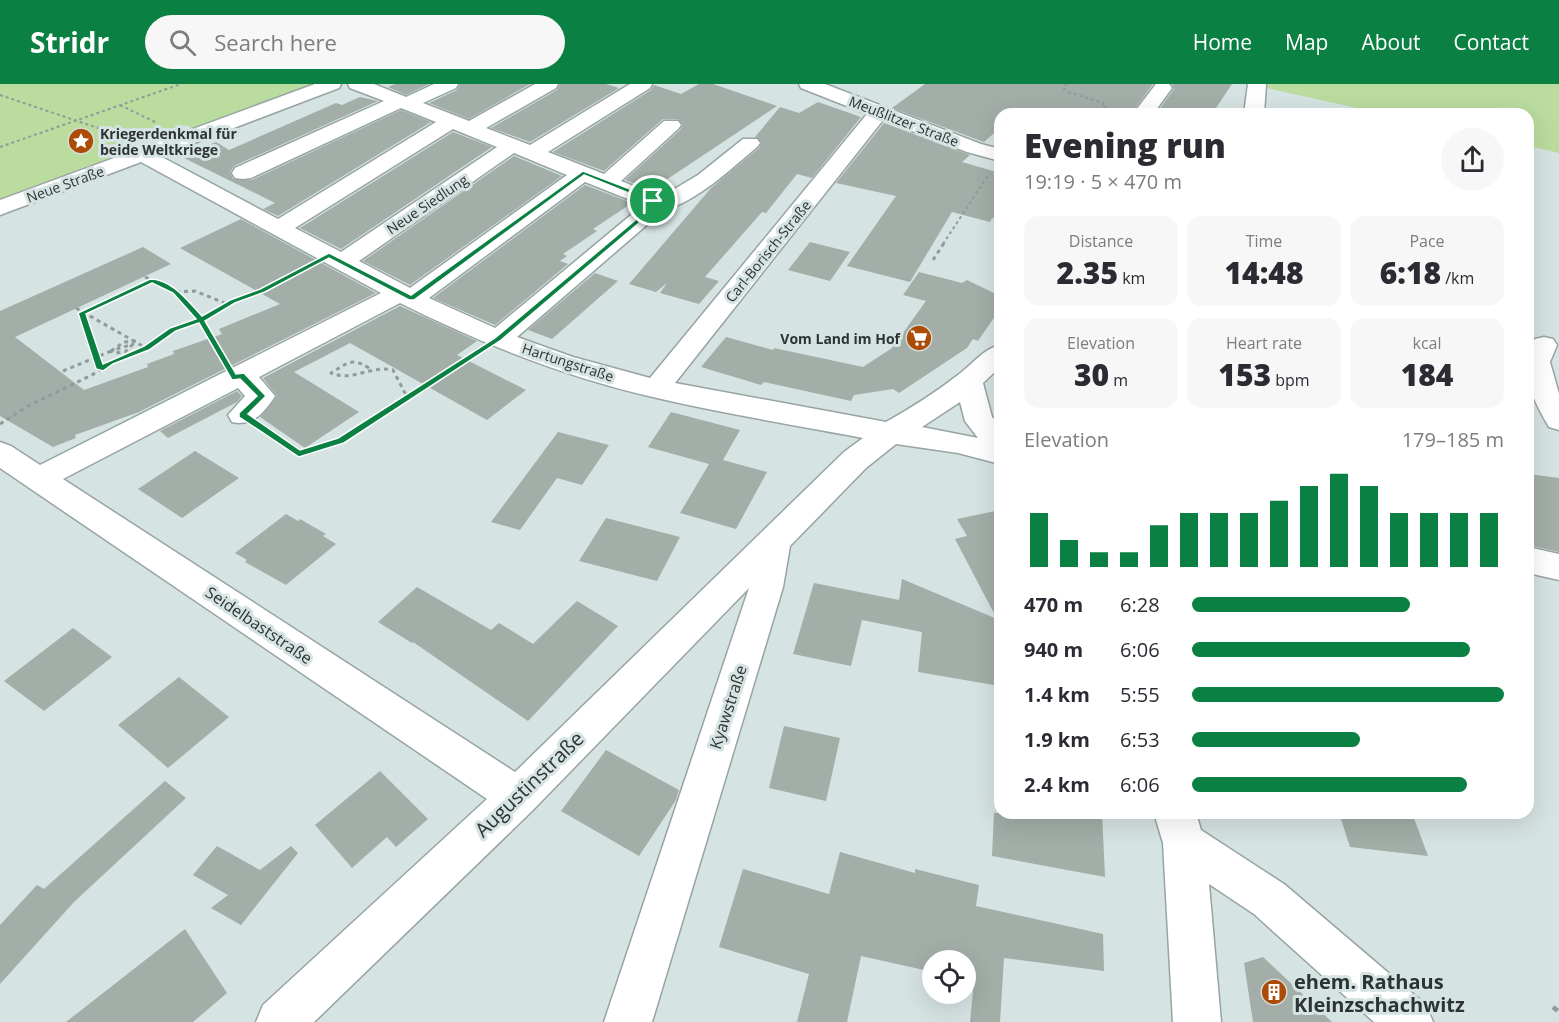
<!DOCTYPE html>
<html lang="en">
<head>
<meta charset="utf-8">
<style>
	:root { --surface:#fff; --page:#f7f7f7; --text:#2b2b33; --muted:#7c7c81; --accent:#0b8043 }
	body { margin:0; font-family:"Open Sans",sans-serif; background:var(--page); color:var(--text); height:100vh; display:flex; flex-direction:column; font-size:22px; white-space:nowrap }
	* { box-sizing:border-box; margin:0 }
	p { font-size:20px; color:var(--muted) }
	.icon { flex:none; width:33px; height:33px; fill:none; stroke:currentColor; stroke-width:2; stroke-linecap:round; stroke-linejoin:round }
	.map { position:relative; flex:1; overflow:hidden }
	.drawer { position:absolute; left:994px; top:24px; width:540px; height:711px; display:flex; flex-direction:column; background:var(--surface); border-radius:18px; box-shadow:0 6px 24px #0002 }
	.drawer>* { flex:none }
	.buttons { position:absolute; left:922px; top:866px; display:grid; gap:12px }
	.buttons a { display:grid; place-items:center; width:54px; height:54px; border-radius:50%; background:var(--surface); box-shadow:0 6px 24px #0002; font-size:30px }
	.pin { position:absolute; display:grid; place-items:center; width:51px; height:51px; color:#fff; margin:-26px; border:3px solid #fff; border-radius:50%; box-shadow:0 2px 6px #0007 }
	.round { display:grid; place-items:center; flex:none; width:63px; height:63px; border-radius:32px; background:var(--page) }
	.summary { display:flex; align-items:center; justify-content:space-between; height:102px; padding:0 30px }
	h1 { font-size:33px; font-weight:800; line-height:45px }
	.figures { display:grid; grid-template-columns:repeat(3,1fr); gap:9px; height:102px; padding:6px 30px }
	.figures div { display:grid; align-content:center; border-radius:15px; background:var(--page); text-align:center }
	.figures b { font-size:30px; font-weight:800 }
	.figures small { font-size:16px; font-weight:400 }
	.figures p { font-size:16px }
	.chart { height:168px; padding:12px 30px }
	.chart p { display:flex; justify-content:space-between }
	.chart svg { width:100%; height:108px; margin-top:6px; stroke:var(--accent); stroke-width:6 }
	ul { padding:0 30px; list-style:none; font-size:20px }
	li { display:grid; grid-template-columns:96px 72px 1fr; align-items:center; height:45px }
	li i { height:15px; border-radius:8px; background:var(--accent) }
	header { display:flex; align-items:center; gap:36px; box-sizing:border-box; height:84px; padding:0 30px; background:var(--accent); color:#fff }
	header strong { font-size:28px }
	nav { display:flex; gap:33px; margin-inline-start:auto; font-size:21px }
	.search { width:420px; height:54px; background:var(--page); display:flex; align-items:center; gap:15px; box-sizing:border-box; padding:0 21px; border-radius:33px; color:var(--muted); font-size:22px }
	.map>svg:first-child { display:block }
</style>
</head>
<body>
<header>
<strong>Stridr</strong>
<div class="search"><svg class="icon" aria-label="search" viewBox="0 0 24 24"><circle cx="10" cy="10" r="6"/><path d="M15 15l6 6"/></svg>Search here</div>
<nav><a>Home</a><a>Map</a><a>About</a><a>Contact</a></nav>
</header>
<div class="map">
<svg width="1559" height="938" viewBox="0 0 1559 938">
	<rect width="100%" height="100%" fill="#d5e3e2"/>
	<path fill="#badc9f" d="M0,0H315L193,45L186,41C178,44 167,51 159,51C145,51 125,53 114,64L121,70L0,115Z
		M1258,0H1559V69L1529,62L1528,30H1384L1258,2Z"/>
	<path fill="#a2aea7" d="M395,0H429L406,11L388,3Z
		M460,0H530L469,35L429,19L457,6Z
		M560,0H606L619,4L530,58L491,44L557,6Z
		M699,0H713L777,22L651,106L625,96L680,46L683,41L678,35H663L604,87L553,68L651,6L654,1L681,10Z
		M925,0H1153L1131,30H1000V44L984,58L892,24Z
		M1172,0H1232L1212,30H1156L1174,5Z
		M360,13L378,17L234,82L230,88L233,95L252,96L401,26L431,38L278,132L263,125L275,119L180,72L216,58L229,66L336,19L342,21Z
		M818,18L861,33L812,94L797,90L766,129L762,128L705,193L719,197L699,220L660,209L667,199L656,208L629,200L711,104L759,64L762,58L755,53L780,23L799,29Z
		M884,39L970,71L962,78L1000,89V136L992,134L990,138L952,128L910,198L847,182L896,112L836,99Z
		M453,48L492,63L341,165L300,144Z
		M514,72L562,92L410,201L363,177Z
		M585,101L632,119L593,145L597,147L563,170L567,172L560,177L568,180L495,241L433,214Z
		M241,135L376,209L139,328L75,351L76,354L53,363L0,332V227L143,163L171,180L15,253L84,306L148,283L147,280L174,270L173,267L222,250L219,245L280,220L180,164Z
		M810,158L850,168L830,197L788,186Z
		M919,188L962,199L967,196L1000,212V225L978,257L973,255L967,264L899,309L893,305L854,311L851,317L764,298L761,301L701,283L726,253L773,266L774,264L863,283L892,264L926,217L903,211Z
		M595,189L618,197L552,255L528,246Z
		M400,222L477,257L457,271L526,306L487,336L350,259L294,288L359,328L305,364L260,333L277,312L263,294Z
		M237,307L242,312L237,318L168,354L160,347Z
		M671,328L740,346L723,376L767,388L736,445L680,429L709,380L648,363Z
		M558,348L609,361L582,401L557,394L520,446L491,438Z
		M195,367L239,394L182,434L138,405Z
		M1528,390L1559,394V468L1528,461Z
		M1000,426V602L918,588L922,548L862,536L851,582L793,570L814,499L899,516L902,495L997,535L955,455L967,452L957,435Z
		M286,430L298,437L300,435L326,450L323,452L336,460L286,501L245,478L247,476L235,469Z
		M606,434L680,453L657,497L579,477Z
		M417,503L491,546L499,539L533,560L577,517L618,542L528,637L413,558L412,559L378,538Z
		M73,544L112,573L44,627L4,597Z
		M179,593L229,633L168,684L118,641Z
		M784,642L840,654L826,717L769,704Z
		M606,666L679,706L676,716L639,772L561,727Z
		M380,687L428,735L396,763L387,753L352,784L315,741Z
		M165,697L186,714L74,818L0,900V841L37,801L44,805Z
		M994,729H1102L1105,793L992,772Z
		M1339,729H1412L1428,772L1350,763Z
		M217,762L260,786L291,762L298,769L241,841L211,824L228,811L193,791Z
		M840,768L915,789V785L979,801L976,822L1103,850L1104,887L1004,874L1000,938H970L974,897L966,896V876H933V888L861,872L847,938H797L809,890L719,863L743,785L829,810Z
		M185,845L227,909L193,938H66Z
		M1263,873L1332,938H1253L1244,879Z"/>
	<g fill="none" stroke-linecap="round" stroke-linejoin="round">
		<g stroke="#97a4a3" stroke-width="3">
			<path id="minor" d="M315,0H341L339,4L160,72L278,135L436,38L401,24L251,94L243,95L235,94L232,89L235,84L384,17L350,4L348,0H374L406,13L434,0H458L456,4L423,19L469,37L535,0H558L556,4L486,44L530,61L630,0H652L650,4L548,68L604,90L664,37H678L681,41L678,45L621,97L661,113L698,91L743,55H757L760,59L757,63C727,88 700,115 663,127L517,253L573,273L650,294L867,30L801,4L799,0H825L981,60L1000,65V77L967,68L883,36L675,299L886,338C911,324 935,309 958,291C972,281 983,265 1000,261V283L983,299L992,333L1000,341V380L958,369L896,360L866,384L790,462L783,503L652,938H604L749,504L532,727L314,938H256L263,921L487,715L0,384V358L11,362L40,381L381,209L141,78L0,131V116ZM453,45L497,63L341,168L295,144ZM514,69L567,91L410,204L359,177ZM585,98L643,121L495,244L429,214ZM400,219C482,260 568,294 657,314C725,330 795,341 863,354L844,368L515,688L63,395L238,304L245,312L228,331L232,338C252,343 265,328 275,312L259,293ZM960,318L965,337L978,354L922,343Z
				M1156,0H1169L1172,4L1153,30H1133Z
				M1248,0H1266L1264,30H1244Z
				M1544,253L1553,255L1557,261L1550,278L1559,310V346L1549,343C1534,318 1516,283 1535,255Z
				M1528,463L1559,470V496L1528,489Z
				M1154,729H1196L1201,746L1284,800L1426,921L1433,938H1374L1254,830L1209,800L1221,938H1173L1163,759Z"/>
		</g>
		<path stroke="#909b9a" stroke-width="2" stroke-dasharray="3 3" stroke-linecap="butt" d="M1067,0L1063,4L1068,8L1103,19L1102,25L1089,28V30
			M0,11L122,52
			M120,21L157,39
			M1104,23L1119,27
			M1218,30L1219,28L1227,30
			M0,63L181,0
			M943,160L989,90"/>
		<path stroke="#909b9a" stroke-width="3" stroke-dasharray="4 4" stroke-linecap="butt" d="M933,176L944,159
			M145,193L175,207L201,236L221,272
			M176,208L195,207L227,220
			M76,224L146,264
			M133,260L125,268L113,269L111,267Z
			M111,267L124,258L136,257
			M369,284C351,273 348,279 331,289C353,298 370,281 393,286L407,313
			M100,285L82,229L152,197
			M63,287L111,267
			M0,340L28,322L92,291L110,279L147,264L173,245L201,236L233,217L262,207L283,194L303,186
			M265,346L287,362
			M326,362L341,357L472,272"/>
		<path stroke="#909b9a" stroke-width="4" stroke-dasharray="4.5 4.5" stroke-linecap="butt" d="M285,360L299,370L331,360"/>
		<path stroke="#909b9a" stroke-width="4.5" stroke-dasharray="6 6" stroke-linecap="butt" d="M1413,731L1419,732
			M1553,923L1559,928"/>
		<use href="#minor" fill="#fff" fill-rule="evenodd"/>
	</g>
	<path fill="#0b8043" stroke="#fff" stroke-width="1.5" fill-rule="evenodd" d="M583,87L656,115L659,122L500,257L344,359L299,373L239,333V329L257,312L240,295L232,296L199,239L176,247L149,266L113,280L103,287L96,285L78,229L150,195C172,195 188,217 202,232L230,216L260,205L329,169L411,211ZM584,91L651,118L652,122L495,254L338,354L300,366L248,330L266,312L244,289L236,290L205,237L235,219L265,208L329,174L409,216H414ZM152,199L173,209L196,235L170,244L144,262L103,280L86,230Z"/>
	<defs>
		<g id="sight-disc" transform="scale(1.35)"><circle r="9.5" fill="#ad4c07" stroke="#d5e3e2"/><path d="M0-6L1.8-2.2L6-1.7L2.9 1.2L3.7 5.4L0 3.3L-3.7 5.4L-2.9 1.2L-6-1.7L-1.8-2.2Z" fill="#fff"/></g>
		<g id="supermarket-disc" transform="scale(1.35)"><circle r="9.5" fill="#ad4c07" stroke="#d5e3e2"/><path d="M-6-5.5h2.5l.6 2H6L4.5 2H-2.5L-4.4-4H-6ZM-1.5 3.2a1.3 1.3 0 1 0 .1 0ZM3 3.2a1.3 1.3 0 1 0 .1 0Z" fill="#fff"/></g>
		<g id="building-disc" transform="scale(1.35)"><circle r="9.5" fill="#ad4c07" stroke="#d5e3e2"/><path d="M-4-6H4V6H1V3H-1V6H-4ZM-2.5-4.3h1.7v1.8h-1.7ZM.8-4.3h1.7v1.8H.8ZM-2.5-1h1.7V.8h-1.7ZM.8-1h1.7V.8H.8Z" fill="#fff"/></g>
	</defs>
	<g fill-rule="evenodd">
		<use href="#sight-disc" x="81" y="57"/>
		<use href="#supermarket-disc" x="919" y="254"/>
		<use href="#building-disc" x="1274" y="908"/>
	</g>
	<g text-anchor="middle" dominant-baseline="central" stroke-width="6" stroke-linejoin="round" paint-order="stroke">
		<g font-size="14" fill="#2d3332" stroke="#d5e3e2">
			<text transform="translate(904 37) rotate(21)">Meußlitzer Straße</text>
			<text transform="translate(65 100) rotate(-20)">Neue Straße</text>
			<text transform="translate(427 120) rotate(-34)">Neue Siedlung</text>
			<text transform="translate(768 167) rotate(-51)">Carl-Borisch-Straße</text>
			<text transform="translate(568 278) rotate(18)">Hartungstraße</text>
		</g>
		<g font-size="14" font-weight="bold" fill="#2d3332" stroke="#d5e3e2" text-anchor="start">
			<text x="100" y="49">Kriegerdenkmal für<tspan x="100" dy="16">beide Weltkriege</tspan></text>
			<text x="900" y="254" text-anchor="end">Vom Land im Hof</text>
		</g>
		<g font-size="16" fill="#2d3332" stroke="#d5e3e2">
			<text transform="translate(259 541) rotate(34)">Seidelbaststraße</text>
			<text transform="translate(728 623) rotate(-72)">Kyawstraße</text>
		</g>
		<g font-size="20" fill="#2d3332" stroke="#d5e3e2">
			<text transform="translate(529 700) rotate(-44)">Augustinstraße</text>
		</g>
		<g font-size="20" font-weight="bold" fill="#2d3332" stroke="#d5e3e2" text-anchor="start">
			<text x="1294" y="897">ehem. Rathaus<tspan x="1294" dy="23">Kleinzschachwitz</tspan></text>
		</g>
	</g>
</svg>
<div class="buttons">
<a><svg class="icon" aria-label="locate" viewBox="0 0 24 24"><circle cx="12" cy="12" r="6"/><path d="M12 2v4M12 18v4M2 12h4M18 12h4"/></svg></a>
</div>
<div class="pin" style="left:653px;top:117px;background:#1e9e55"><svg class="icon" aria-label="arrive" viewBox="0 0 24 24"><path d="M6 21V4h12l-3 4 3 4H6"/></svg></div>
<section class="drawer">
<div class="summary"><div><h1>Evening run</h1><p>19:19 · 5 × 470 m</p></div><a class="round"><svg class="icon" aria-label="share" viewBox="0 0 24 24"><path d="M12 15V3M7 8l5-5 5 5M5 13v7h14v-7"/></svg></a></div>
<div class="figures">
<div><p>Distance</p><b>2.35<small> km</small></b></div>
<div><p>Time</p><b>14:48</b></div>
<div><p>Pace</p><b>6:18<small> /km</small></b></div>
</div>
<div class="figures">
<div><p>Elevation</p><b>30<small> m</small></b></div>
<div><p>Heart rate</p><b>153<small> bpm</small></b></div>
<div><p>kcal</p><b>184</b></div>
</div>
<div class="chart"><p><span>Elevation</span>179–185 m</p>
<svg viewBox="0 0 160 44" preserveAspectRatio="none"><path d="M5 44V22M15 44V33M25 44V38M35 44V38M45 44V27M55 44V22M65 44V22M75 44V22M85 44V17M95 44V11M105 44V6M115 44V11M125 44V22M135 44V22M145 44V22M155 44V22"/></svg>
</div>
<ul>
<li><b>470 m</b>6:28<i style="width:70%"></i></li>
<li><b>940 m</b>6:06<i style="width:89%"></i></li>
<li><b>1.4 km</b>5:55<i style="width:100%"></i></li>
<li><b>1.9 km</b>6:53<i style="width:54%"></i></li>
<li><b>2.4 km</b>6:06<i style="width:88%"></i></li>
</ul>
</section>
</div>
</body>
</html>
